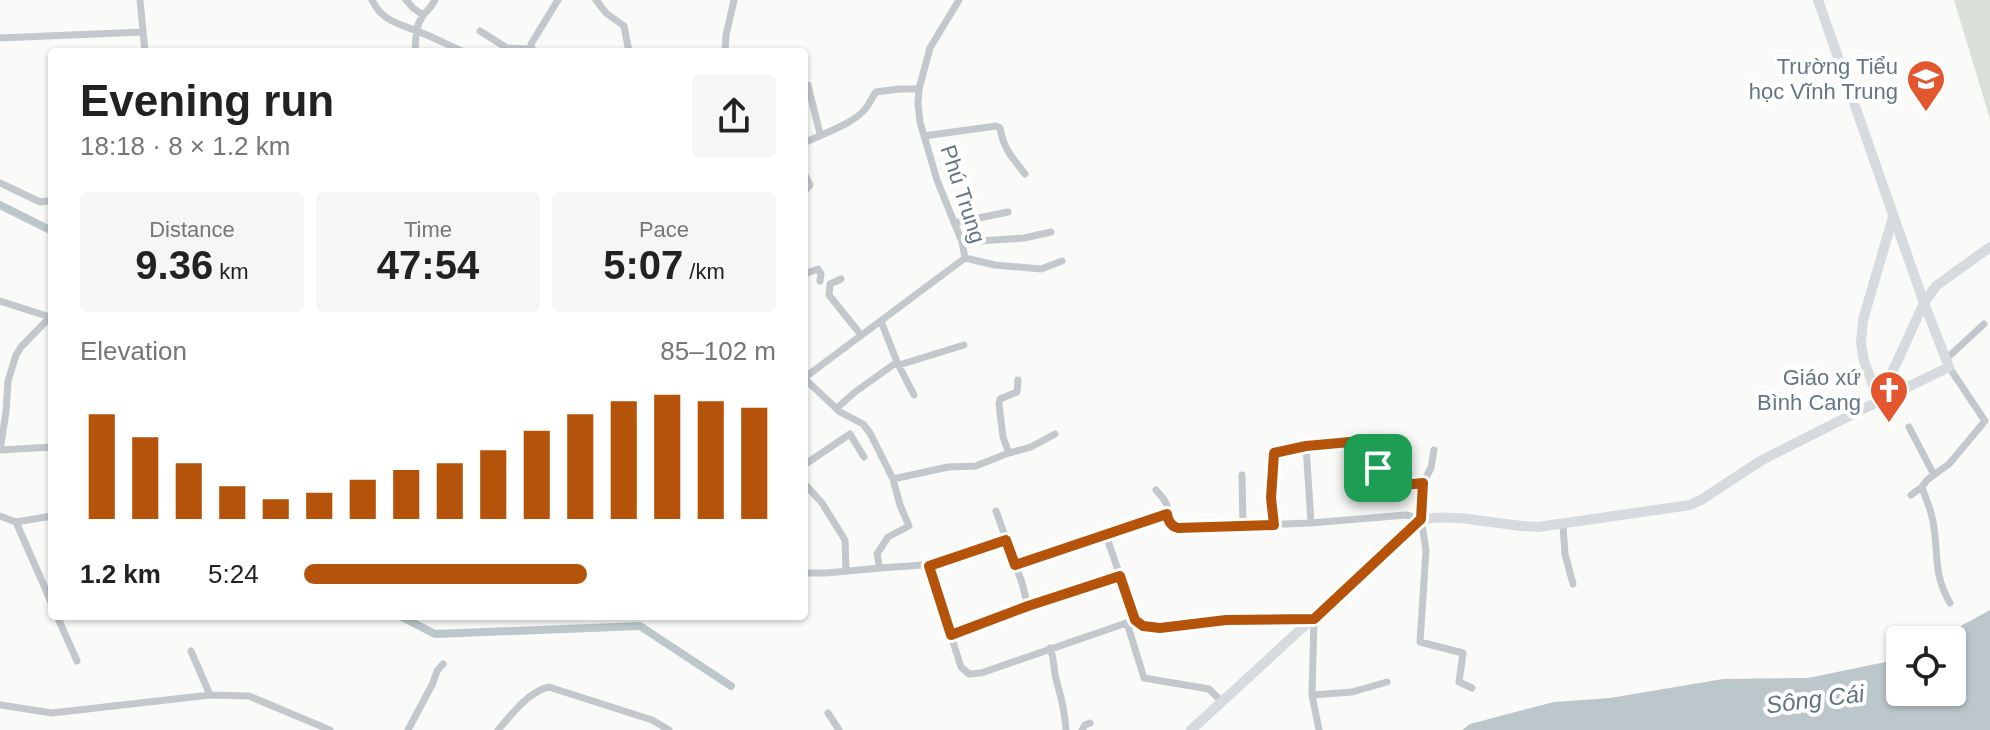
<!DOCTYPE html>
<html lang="en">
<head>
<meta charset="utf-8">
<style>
	:root { --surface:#fff; --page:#f6f6f6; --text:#222; --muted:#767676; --accent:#b45309 }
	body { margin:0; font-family:Helvetica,sans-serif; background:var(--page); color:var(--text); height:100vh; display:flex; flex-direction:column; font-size:30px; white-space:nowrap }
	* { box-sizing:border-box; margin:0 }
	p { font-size:26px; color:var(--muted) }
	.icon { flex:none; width:44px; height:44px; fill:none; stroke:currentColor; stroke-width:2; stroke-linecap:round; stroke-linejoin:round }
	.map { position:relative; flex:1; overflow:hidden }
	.details { position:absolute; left:48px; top:48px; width:760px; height:572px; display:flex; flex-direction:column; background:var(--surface); border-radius:8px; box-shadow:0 2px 6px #0004 }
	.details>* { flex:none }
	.controls { position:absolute; left:1886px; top:626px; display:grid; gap:16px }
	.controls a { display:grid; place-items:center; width:80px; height:80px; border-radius:8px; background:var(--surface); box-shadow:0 2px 6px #0004; font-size:40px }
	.pin { position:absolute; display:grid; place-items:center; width:68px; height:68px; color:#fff; margin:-34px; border-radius:16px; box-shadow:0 4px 12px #0006 }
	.round { display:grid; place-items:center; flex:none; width:84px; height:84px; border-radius:8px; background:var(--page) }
	.overview { display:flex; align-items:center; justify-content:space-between; height:136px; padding:0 32px }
	h1 { font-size:44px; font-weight:800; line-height:60px }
	.metrics { display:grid; grid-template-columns:repeat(3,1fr); gap:12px; height:136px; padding:8px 32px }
	.metrics div { display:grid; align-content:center; border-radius:8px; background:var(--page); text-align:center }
	.metrics b { font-size:40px; font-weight:800 }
	.metrics small { font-size:22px; font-weight:400 }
	.metrics p { font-size:22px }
	.chart { height:224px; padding:16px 32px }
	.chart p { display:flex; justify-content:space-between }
	.chart svg { width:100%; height:144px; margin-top:8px; stroke:var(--accent); stroke-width:6 }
	ul { padding:0 32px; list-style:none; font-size:26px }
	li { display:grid; grid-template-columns:128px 96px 1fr; align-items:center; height:60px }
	li i { height:20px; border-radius:10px; background:var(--accent) }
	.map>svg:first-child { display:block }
</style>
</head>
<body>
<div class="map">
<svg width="1990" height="730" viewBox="0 0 1990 730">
	<rect width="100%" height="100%" fill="#fafaf8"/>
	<path fill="#dadfd7" d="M1954,0H1990V119Z"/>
	<path fill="#bbc7cb" d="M1990,610V730H1462L1470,724L1554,702L1610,698L1723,679L1808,678L1900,659V692H1952V640H1935Z"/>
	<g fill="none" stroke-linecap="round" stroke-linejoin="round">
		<path stroke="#bbc7cb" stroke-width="8" d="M0,205L52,231
			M400,616L435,634L640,626L731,686"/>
		<path stroke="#c3c8cc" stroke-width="7" d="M140,0L145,52
			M372,0C382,21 397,23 417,31C433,37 448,45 464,52
			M406,0L413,8L423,15
			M596,0L606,13L624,26L629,52
			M480,31L507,48L530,49
			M0,38L142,32
			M415,52C416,40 415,27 422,17C426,11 432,7 435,0
			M533,52L531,44L558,0
			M725,52L726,35L734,0
			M808,85L820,134
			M924,136L996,126L1000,128C1004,150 1012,157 1025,174
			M804,143C822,134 854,124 866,108C870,103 872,97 876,92L899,89H919
			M804,173L810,185L804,192
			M0,183L40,202L47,201
			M954,223L1008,212
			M962,242L1024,238L1051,232
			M965,258L995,265L1041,269L1062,261
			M804,274L818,269L821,274L820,281
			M841,279L830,284L829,295L861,335
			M0,301L50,317
			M881,321L897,362L914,395
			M1945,360L1984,324
			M899,365L964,345
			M1949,367L1985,421L1949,464L1927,480L1922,487C1925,497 1930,507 1932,517C1940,551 1931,570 1950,603
			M804,378L965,258L962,242L937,180L920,122L918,104L919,89L930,48L959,0
			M804,378L840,412L863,424L870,433L893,479L948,467L976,466L1006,454L1031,447L1055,434
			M837,408L855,392L897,362
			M1909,427L1934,475
			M1306,446L1367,442C1377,456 1377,474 1386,487L1423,483
			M0,450L6,412L8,381L16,355L21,347L52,315
			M0,450L52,447
			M1434,450L1431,468L1423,483L1421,519L1426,550L1420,642L1463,653L1459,682L1472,688
			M1009,453L1003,437L999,404L1000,399L1017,392L1018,380
			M804,465L850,434L864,457
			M1242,475L1243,526
			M893,479L900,505L909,526L888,537L877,554L880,568L938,564L1006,540
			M804,483L822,503L845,540L846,571
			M1156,490C1160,495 1166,500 1167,506C1170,519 1164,521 1178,528L1311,523L1406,515L1421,519
			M1911,495L1922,487
			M996,511L1022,583L1028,606
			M0,516L16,522L52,516
			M16,522L52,604
			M1274,525L1271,498L1274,453L1306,446L1311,523
			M1563,525L1565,554L1573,584
			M1106,535L1135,620L1143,626L1160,628L1226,620L1314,619L1312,695L1319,730
			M1015,565L1167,514
			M929,566L961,667L969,674L981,673L1135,620
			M804,573H827L880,568
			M57,616L77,661
			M1127,623L1144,678L1209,689L1222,702
			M951,635L1028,606L1120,576
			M1050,648C1055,660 1053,668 1056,679C1061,696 1065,712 1066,730
			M191,651L210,695
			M1312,695L1352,692L1387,682
			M0,705L52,713L210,695L249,696L330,730
			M828,713L839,730
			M408,730L433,683L437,671L443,664
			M498,730C512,714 528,692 549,687L652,720L669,730
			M1082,730L1085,725L1090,723"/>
		<path stroke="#d6dbdf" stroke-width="10" d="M1818,0L1924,303L1879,401
			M1879,401L1864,361L1861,343L1863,320L1893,217
			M1191,730L1421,519C1460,513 1499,526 1538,527L1690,505L1701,500L1762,460L1879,401L1949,367L1924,303L1936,286L1990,247"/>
	</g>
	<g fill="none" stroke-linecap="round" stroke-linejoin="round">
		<g stroke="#fff" stroke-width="16">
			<path id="route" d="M1361,441L1367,442C1377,456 1376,474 1386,487L1423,483L1421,519L1314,619L1226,620L1160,628L1143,626L1135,620L1120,576L1028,606L951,635L929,566L1006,540L1015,565L1167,514C1168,521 1171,526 1178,528L1274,525L1271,498L1274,453L1306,446Z"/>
		</g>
		<use href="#route" stroke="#b45309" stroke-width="10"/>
	</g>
	<defs>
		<g id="school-pin" transform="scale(2)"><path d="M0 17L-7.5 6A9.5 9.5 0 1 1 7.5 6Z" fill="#e4572e" stroke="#fff"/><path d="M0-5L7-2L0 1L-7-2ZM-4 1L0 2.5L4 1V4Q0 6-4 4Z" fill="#fff"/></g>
		<g id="church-pin" transform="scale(2)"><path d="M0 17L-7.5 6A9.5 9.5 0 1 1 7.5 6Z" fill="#e4572e" stroke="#fff"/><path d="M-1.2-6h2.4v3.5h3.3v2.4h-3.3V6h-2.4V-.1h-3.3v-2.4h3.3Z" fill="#fff"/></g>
	</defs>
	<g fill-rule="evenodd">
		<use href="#school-pin" x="1926" y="79"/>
		<use href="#church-pin" x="1889" y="390"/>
	</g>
	<g text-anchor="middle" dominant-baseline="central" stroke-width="8" stroke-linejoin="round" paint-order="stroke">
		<g font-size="22" fill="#657683" stroke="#fff" text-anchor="end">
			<text x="1898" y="66">Trường Tiểu<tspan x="1898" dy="25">học Vĩnh Trung</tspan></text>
			<text x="1861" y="377">Giáo xứ<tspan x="1861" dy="25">Bình Cang</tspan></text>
		</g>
		<g font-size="22" fill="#657683" stroke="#fff">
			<text transform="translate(963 194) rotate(72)">Phú Trung</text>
		</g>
		<g font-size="24" font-style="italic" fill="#60757c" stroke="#fff">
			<text transform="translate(1815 699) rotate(-7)">Sông Cái</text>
		</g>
	</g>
</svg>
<div class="controls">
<a><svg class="icon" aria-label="locate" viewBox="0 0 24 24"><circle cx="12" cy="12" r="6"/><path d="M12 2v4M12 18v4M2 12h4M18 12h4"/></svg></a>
</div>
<div class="pin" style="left:1378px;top:468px;background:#1e9e55"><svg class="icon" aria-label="arrive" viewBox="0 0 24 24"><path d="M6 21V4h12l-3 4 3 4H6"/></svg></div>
<section class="details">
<div class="overview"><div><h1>Evening run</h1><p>18:18 · 8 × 1.2 km</p></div><a class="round"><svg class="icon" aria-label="share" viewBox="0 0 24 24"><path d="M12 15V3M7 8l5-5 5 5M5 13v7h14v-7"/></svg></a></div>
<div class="metrics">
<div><p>Distance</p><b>9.36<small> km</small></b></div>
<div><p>Time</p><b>47:54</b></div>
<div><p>Pace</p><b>5:07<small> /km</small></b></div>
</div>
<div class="chart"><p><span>Elevation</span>85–102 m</p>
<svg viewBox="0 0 160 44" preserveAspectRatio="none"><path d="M5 44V12M15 44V19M25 44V27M35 44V34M45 44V38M55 44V36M65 44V32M75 44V29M85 44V27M95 44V23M105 44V17M115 44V12M125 44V8M135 44V6M145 44V8M155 44V10"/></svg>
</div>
<ul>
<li><b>1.2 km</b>5:24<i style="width:60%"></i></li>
</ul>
</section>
</div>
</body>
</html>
